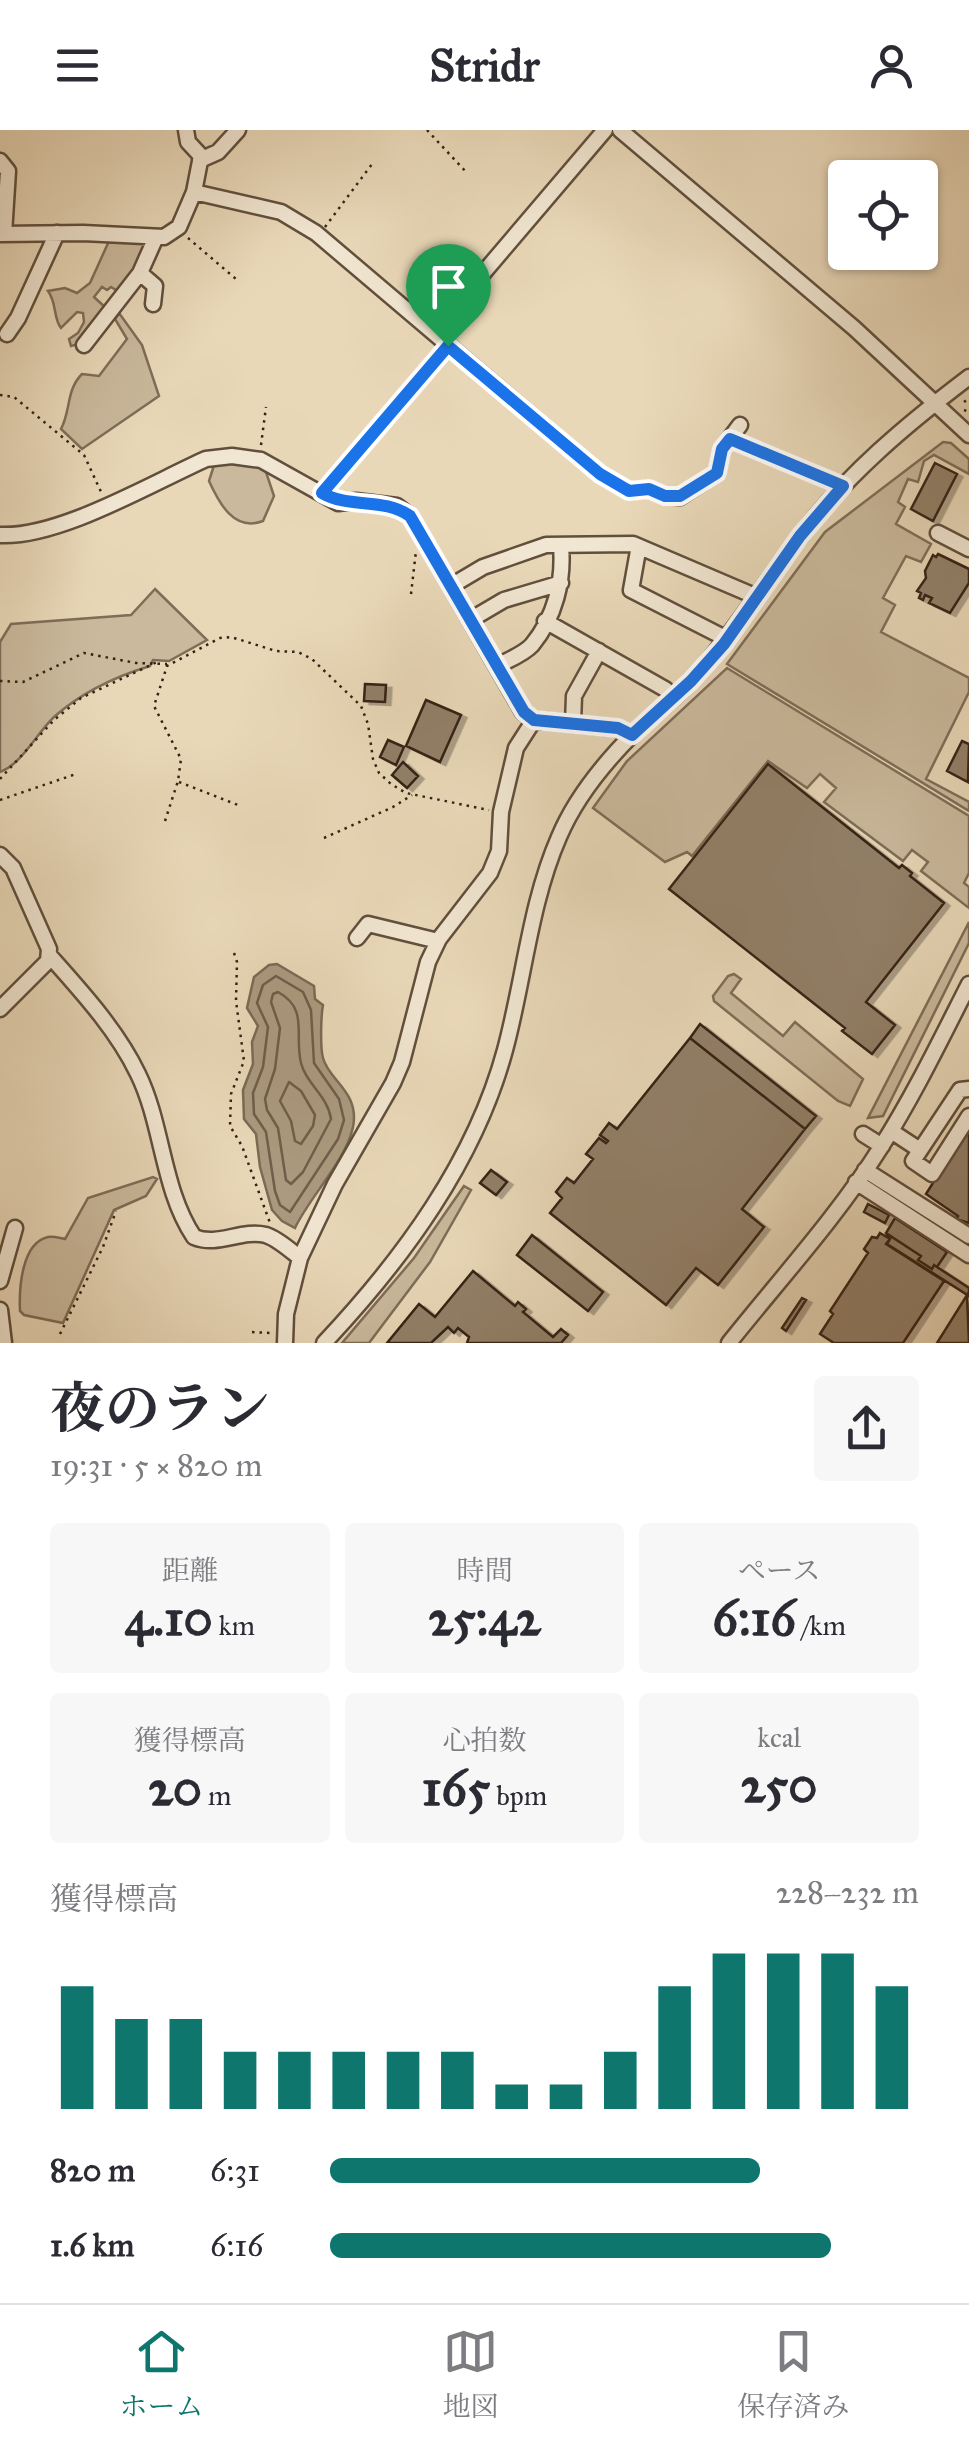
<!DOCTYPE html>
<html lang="ja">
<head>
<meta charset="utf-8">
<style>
	:root { --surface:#fff; --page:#f7f7f7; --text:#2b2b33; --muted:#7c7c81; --line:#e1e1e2; --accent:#0f766e }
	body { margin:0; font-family:"IM FELL Great Primer","Noto Serif JP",serif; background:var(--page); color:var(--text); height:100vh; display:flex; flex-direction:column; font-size:38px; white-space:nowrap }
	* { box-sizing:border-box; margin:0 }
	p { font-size:32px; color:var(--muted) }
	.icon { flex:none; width:55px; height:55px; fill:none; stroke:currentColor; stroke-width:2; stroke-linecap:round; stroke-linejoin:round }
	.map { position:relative; height:1213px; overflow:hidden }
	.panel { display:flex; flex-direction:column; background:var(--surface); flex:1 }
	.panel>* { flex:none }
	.buttons { position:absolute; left:828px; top:30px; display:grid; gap:20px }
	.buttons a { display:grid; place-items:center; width:110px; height:110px; border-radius:10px; background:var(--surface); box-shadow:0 2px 8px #0004; font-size:50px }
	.pin { position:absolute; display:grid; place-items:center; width:85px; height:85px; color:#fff; margin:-102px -42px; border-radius:50% 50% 50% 0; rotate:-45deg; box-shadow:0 0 10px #0007 }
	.pin .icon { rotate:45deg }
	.round { display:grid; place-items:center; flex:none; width:105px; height:105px; border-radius:10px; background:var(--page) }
	.summary { display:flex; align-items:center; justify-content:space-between; height:170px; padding:0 50px }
	h1 { font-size:55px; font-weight:700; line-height:75px }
	.figures { display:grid; grid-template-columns:repeat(3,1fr); gap:15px; height:170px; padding:10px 50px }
	.figures div { display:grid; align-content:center; border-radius:10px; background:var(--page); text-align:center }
	.figures b { font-size:50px; font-weight:700 }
	.figures small { font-size:28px; font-weight:400 }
	.figures p { font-size:28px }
	.chart { height:280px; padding:20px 50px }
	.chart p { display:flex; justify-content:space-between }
	.chart svg { width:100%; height:180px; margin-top:10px; stroke:var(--accent); stroke-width:6 }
	ul { padding:0 50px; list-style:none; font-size:32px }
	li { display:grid; grid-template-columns:160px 120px 1fr; align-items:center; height:75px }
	li i { height:25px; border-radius:12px; background:var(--accent) }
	header { display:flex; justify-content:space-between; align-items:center; height:130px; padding:0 50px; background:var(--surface); font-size:45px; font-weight:700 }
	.tabs { display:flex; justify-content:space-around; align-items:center; height:140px; border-top:2px solid var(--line); background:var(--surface); font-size:28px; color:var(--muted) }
	.tabs a { display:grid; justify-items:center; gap:5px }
	.tabs .active { color:var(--accent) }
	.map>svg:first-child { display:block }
</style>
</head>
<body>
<header><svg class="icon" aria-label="menu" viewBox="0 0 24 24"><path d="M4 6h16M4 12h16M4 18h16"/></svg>Stridr<svg class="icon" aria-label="person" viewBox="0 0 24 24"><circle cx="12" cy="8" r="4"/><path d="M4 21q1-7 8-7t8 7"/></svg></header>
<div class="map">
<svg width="969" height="1213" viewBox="0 0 969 1213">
	<defs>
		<filter id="shadow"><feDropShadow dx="5.5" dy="3" stdDeviation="0" flood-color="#0004"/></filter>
	</defs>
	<rect width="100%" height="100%" fill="#e9d8b8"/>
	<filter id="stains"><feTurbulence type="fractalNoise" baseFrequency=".002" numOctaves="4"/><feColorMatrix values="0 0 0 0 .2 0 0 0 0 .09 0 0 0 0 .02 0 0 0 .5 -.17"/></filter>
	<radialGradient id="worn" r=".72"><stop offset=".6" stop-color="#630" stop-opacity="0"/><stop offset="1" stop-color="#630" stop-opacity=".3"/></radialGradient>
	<path fill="#cab99c" stroke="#7f6d58" stroke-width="2.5" d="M109,111L147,114L134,145L119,162L111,157L107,160L102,157L94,167L106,178L79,214L71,216L69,209L78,203L84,192L83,183L77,182L61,198C53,188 57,173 48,161L65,158L77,163L90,153Z
		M119,183L142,215L159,266L82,319L61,299C71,280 66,260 82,244L99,246L127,209L115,189Z
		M943,312L951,313L969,329V344L934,325L924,331L918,352L908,349L898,372L905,377L896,394L931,414L921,432L906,426L883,468L895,475L881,502L969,548V562L926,649L969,672V681L727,534L825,402Z
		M240,330L265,339L274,366L263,391C234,402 219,373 209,351L215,332Z
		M155,459L207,510L169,531L153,530L150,536C114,547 82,562 54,587C36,604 22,634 0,642V512L11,494L131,485Z
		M727,538L969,686V743L964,753L969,757V778L921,741L928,732L912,720L903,731L824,672L836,658L820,644L807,658L768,631L692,726L687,722L665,732L593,678L627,631Z
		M969,792V813L883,986L868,988Z
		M734,844L741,849L731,863L783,906L795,892L863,949L850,976L838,971L714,871L713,866L728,846Z
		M153,1047L157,1049L146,1066L114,1080L63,1193L24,1185L20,1181C19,1160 21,1113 48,1107C54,1106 59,1108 65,1109L88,1068Z
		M464,1056L471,1060L430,1132L369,1213H342L414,1128Z"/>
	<path fill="#ab9a80" stroke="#7b6a55" stroke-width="2.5" d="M277,834L314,856L315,869L323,875C321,885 320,917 323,928C329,951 360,962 353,997C346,1031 310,1066 295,1098L282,1091L272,1080L260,1037L256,1004L244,989L243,960L253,934L252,912L258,896L247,878L254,847L269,835Z"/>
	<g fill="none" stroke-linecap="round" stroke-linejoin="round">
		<path stroke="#705e4a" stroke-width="2.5" d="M276,846L303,862L311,880L314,933L339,969L344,990L338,1009L290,1082L280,1075L275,1061L266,1002L254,984L253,963L263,937L268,897L257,873L263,855Z
			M278,862C309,879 294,904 301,933C306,954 328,966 331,989L303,1042L291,1054L286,1050L278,998L267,980L265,969L275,939L280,898L271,872L273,864Z
			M289,952L301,961L315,985L313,996L301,1014L295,1011L291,991L280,971Z"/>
	</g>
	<path fill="#928069" stroke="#342114" stroke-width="2.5" filter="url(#shadow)" d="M935,333L957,344L933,391L911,379Z
		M938,424L969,439V453L950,483L929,473L932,468L925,465L923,470L919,468L921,463L917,461L926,448L925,441L933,425L936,427Z
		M365,554L386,555L385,572L364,571Z
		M426,570L461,585L440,632L406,616Z
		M388,610L404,617L396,635L380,627Z
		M962,611L969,614L968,652L947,641Z
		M403,632L418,646L407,658L392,645Z
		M768,634L899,738L902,735L912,743L910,746L944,773L866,872L895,895L872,924L842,901L845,898L669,759Z
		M700,894L816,986L805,999L690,908Z
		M690,908L805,999L742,1079L764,1097L718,1155L696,1138L666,1175L550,1083L562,1068L556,1062L567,1048L574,1053L593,1029L586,1024L599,1008L606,1013L608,1011L600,1005L609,993L617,999Z
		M969,996V1093L956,1089L958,1086L926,1064Z
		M491,1040L507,1052L496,1065L480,1053Z
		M868,1074L889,1085L885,1093L864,1082Z
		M895,1088L947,1122L937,1137L934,1135L932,1139L918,1130L921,1126L886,1103Z
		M880,1103L890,1109L886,1114L944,1151L903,1213H834L820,1204L833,1184L830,1181L868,1123L864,1119L872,1107L877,1108Z
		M886,1103L921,1126L918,1130L932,1139L934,1135L969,1158V1166L887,1114L890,1109Z
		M532,1105L603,1162L588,1181L517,1125Z
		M473,1141L515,1176L518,1172L526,1179L523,1182L553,1207L561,1199L568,1205L561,1213H467L469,1207L458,1198L454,1203L448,1197L431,1213H387L419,1174L435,1187Z
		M967,1165L969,1213H937Z
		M802,1168L806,1170L786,1201L782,1198Z"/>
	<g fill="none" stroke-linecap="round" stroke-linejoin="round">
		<g stroke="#614f3d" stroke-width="19">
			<path id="minor" d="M620,0L854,198L969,305
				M200,30L218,22L238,0
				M0,31L8,41L4,104
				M194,62L281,82L316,103L600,344L629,361L649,359L665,366L680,367L717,343L722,319L740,295
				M0,104L83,103L164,107L179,97L194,62L201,26L188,12L186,0
				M140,143L156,107
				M433,202L605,0
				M7,204L18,188L57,103
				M84,215L140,143L155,156L153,174
				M730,309L843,356
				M322,363L448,216
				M938,403L969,419
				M0,405C59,408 150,354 206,329L232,326L261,330L338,373L356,371L397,376L410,386L523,582L534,590L618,598L632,605
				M638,421L631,460L727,509
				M451,456L483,437L546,415L633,414L757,467
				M470,490L504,470L561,453
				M545,491L665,559L674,567
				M497,536C508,530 524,524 532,515C555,487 564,451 561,416
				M573,593L574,566L599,521
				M0,725L13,738L49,819L48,831L0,879
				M357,808L368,794L438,811
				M49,825C81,861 117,900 138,944C163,995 162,1059 194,1107C218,1117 241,1099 266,1105C278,1109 290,1120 300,1128
				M969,959L960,960L913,1031L932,1044L969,986
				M891,1001L920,1020
				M863,1004L882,1016
				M865,1040L969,1106
				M856,1052L969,1125
				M0,1151L15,1098
				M0,1180L4,1213
				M285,1213L286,1184L300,1128L335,1054L393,953L402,932L428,832L439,809L490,743L499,721L501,682L516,618L534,590
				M324,1213C403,1129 475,1031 505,920C524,850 530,773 559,707C575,669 605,632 634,603C654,584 677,567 695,547C734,503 764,454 799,408C846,345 907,294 969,247
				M729,1213C780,1149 837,1087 881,1017C914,965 941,909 969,854"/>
		</g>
		<path stroke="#342114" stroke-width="2.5" stroke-dasharray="2.5 5" stroke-linecap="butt" d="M427,0L467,43
			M325,97L372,34
			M188,108L236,149
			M0,265L14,267L84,325L102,364
			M964,272L969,268
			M964,280L969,282
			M261,315L266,277
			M411,464L416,421
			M0,551L23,552L84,523L136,533L167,534
			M0,649L54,590L81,568L157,532
			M179,652L238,675
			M0,670L76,644
			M165,691L178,651L181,629L154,576L167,536L220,508L231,507L276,521L298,522L312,529L361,576L368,594L373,629L379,643L391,654L406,663L489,680
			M324,708L393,677L412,665
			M234,823L237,832L236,871L244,931L231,964L230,996L242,1016L270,1093
			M252,1202L271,1203
			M60,1204L103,1117L116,1081"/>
		<use href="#minor" stroke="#f1e6d1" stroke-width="14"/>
	</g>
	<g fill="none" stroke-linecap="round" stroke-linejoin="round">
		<g stroke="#fff" stroke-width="20">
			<path id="route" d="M448,216L600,344L629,361L649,359L665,366H680L717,343L722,319L730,309L843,356L800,406L724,514L691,551L632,605L618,598L534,590L524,582L410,386C383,367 350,379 322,363Z"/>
		</g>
		<use href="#route" stroke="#1a73e8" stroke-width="12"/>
	</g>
	<rect width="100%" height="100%" filter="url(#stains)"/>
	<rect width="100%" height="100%" fill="url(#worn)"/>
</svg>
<div class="buttons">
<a><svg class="icon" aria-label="locate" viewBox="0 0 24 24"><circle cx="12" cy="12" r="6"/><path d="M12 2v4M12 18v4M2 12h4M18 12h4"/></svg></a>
</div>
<div class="pin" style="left:448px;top:216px;background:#1e9e55"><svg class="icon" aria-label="arrive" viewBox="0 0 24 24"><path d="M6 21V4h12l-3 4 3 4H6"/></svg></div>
</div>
<section class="panel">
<div class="summary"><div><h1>夜のラン</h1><p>19:31 · 5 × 820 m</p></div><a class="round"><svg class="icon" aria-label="share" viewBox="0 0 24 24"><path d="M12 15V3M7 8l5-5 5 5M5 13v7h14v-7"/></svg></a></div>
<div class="figures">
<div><p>距離</p><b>4.10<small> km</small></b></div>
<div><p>時間</p><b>25:42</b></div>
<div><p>ペース</p><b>6:16<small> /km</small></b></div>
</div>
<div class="figures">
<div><p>獲得標高</p><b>20<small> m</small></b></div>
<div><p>心拍数</p><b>165<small> bpm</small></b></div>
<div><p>kcal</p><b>250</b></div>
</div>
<div class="chart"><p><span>獲得標高</span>228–232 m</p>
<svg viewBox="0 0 160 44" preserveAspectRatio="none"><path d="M5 44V14M15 44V22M25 44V22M35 44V30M45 44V30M55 44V30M65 44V30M75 44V30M85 44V38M95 44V38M105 44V30M115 44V14M125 44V6M135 44V6M145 44V6M155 44V14"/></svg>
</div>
<ul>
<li><b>820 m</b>6:31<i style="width:73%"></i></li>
<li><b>1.6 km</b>6:16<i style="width:85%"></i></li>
</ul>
</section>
<nav class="tabs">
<a class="active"><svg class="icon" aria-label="home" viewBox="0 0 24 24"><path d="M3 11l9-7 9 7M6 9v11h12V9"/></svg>ホーム</a>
<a><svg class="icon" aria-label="map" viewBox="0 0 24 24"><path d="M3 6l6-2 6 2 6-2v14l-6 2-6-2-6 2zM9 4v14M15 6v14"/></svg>地図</a>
<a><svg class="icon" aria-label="saved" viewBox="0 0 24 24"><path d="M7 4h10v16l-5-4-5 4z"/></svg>保存済み</a>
</nav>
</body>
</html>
